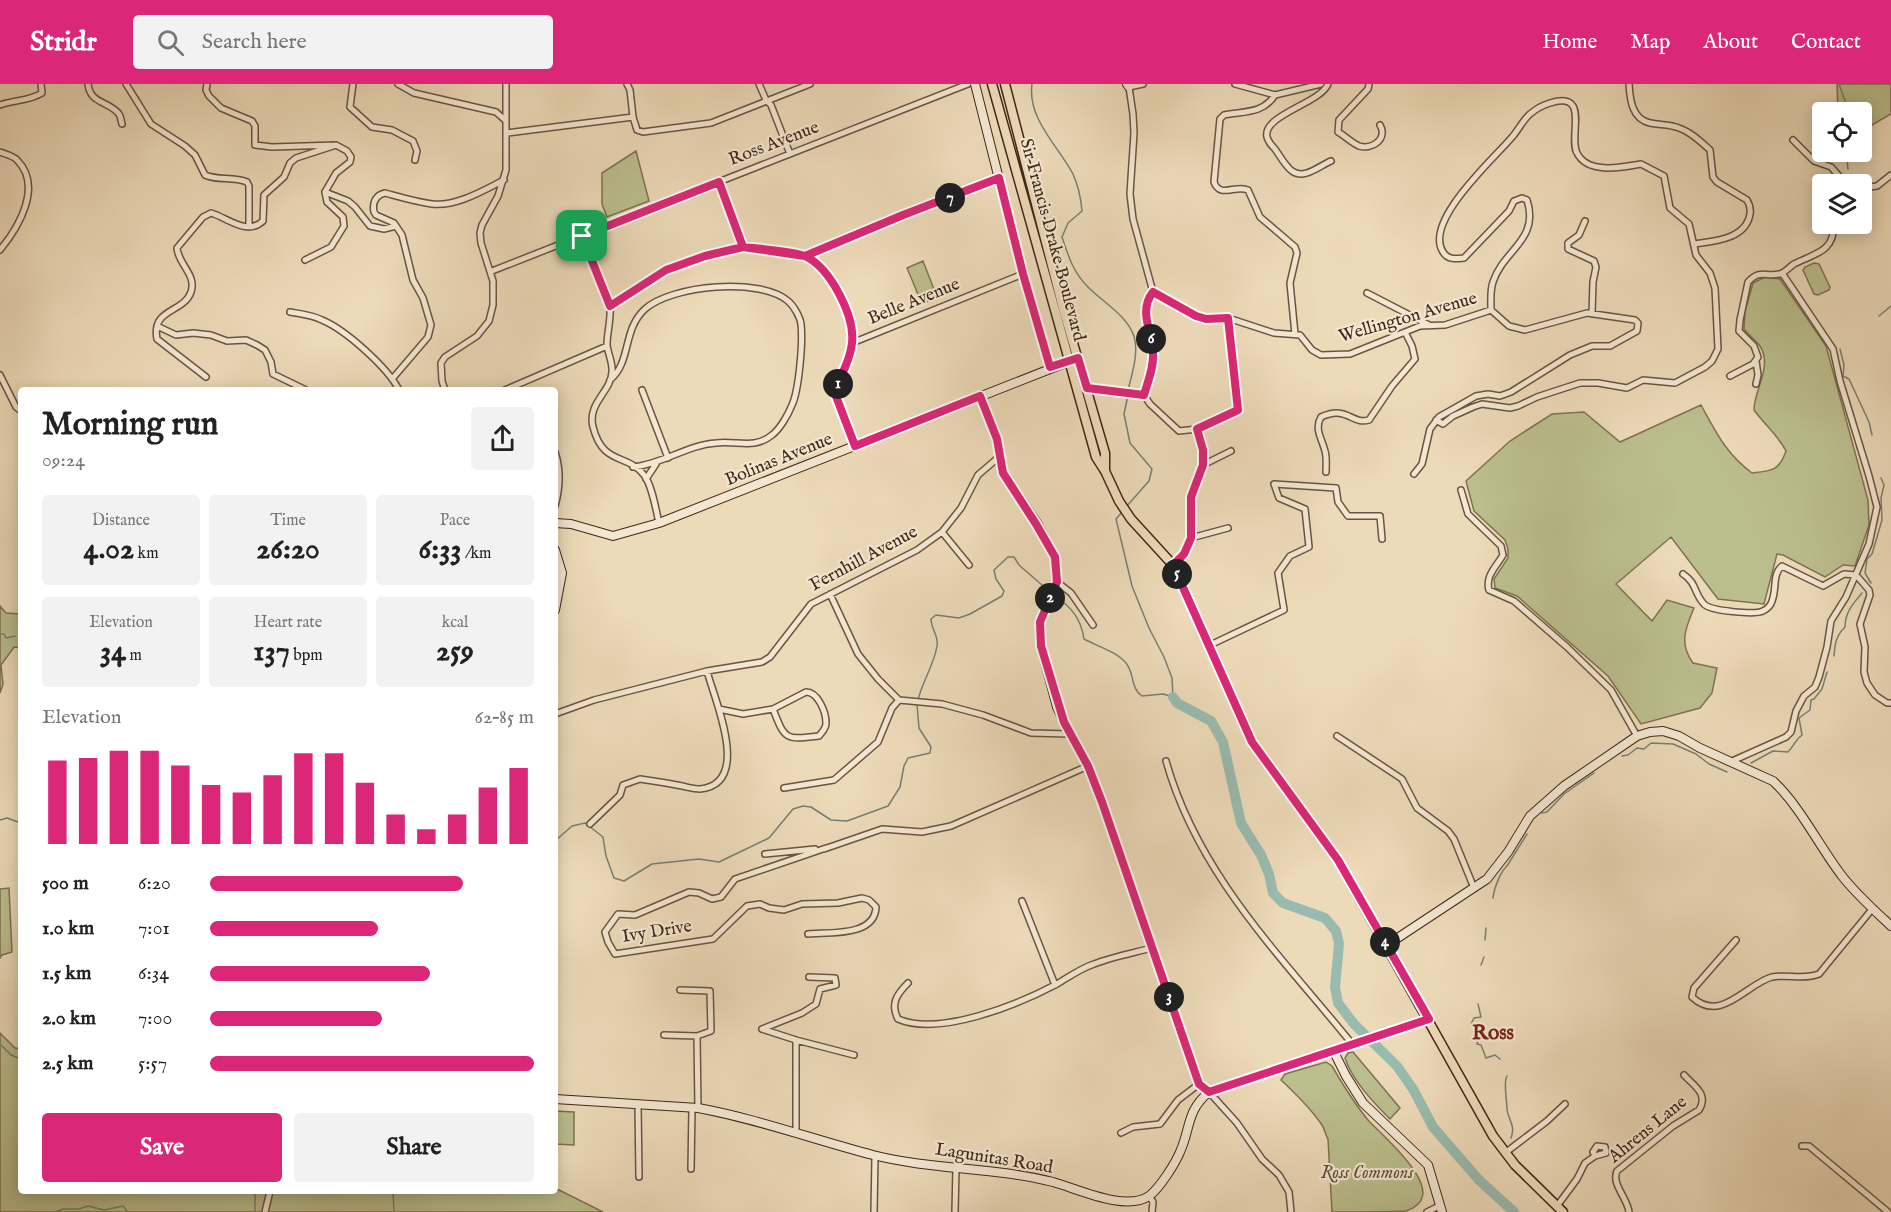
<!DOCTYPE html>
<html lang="en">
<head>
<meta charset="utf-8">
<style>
	:root { --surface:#fff; --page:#f2f2f2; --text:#222; --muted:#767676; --accent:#db2777 }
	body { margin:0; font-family:"IM FELL English",serif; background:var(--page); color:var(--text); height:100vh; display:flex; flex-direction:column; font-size:22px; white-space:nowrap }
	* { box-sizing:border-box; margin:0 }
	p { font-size:20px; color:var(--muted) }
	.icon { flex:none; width:33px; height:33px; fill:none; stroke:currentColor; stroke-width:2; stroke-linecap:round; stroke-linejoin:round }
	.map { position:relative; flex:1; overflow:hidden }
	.details { position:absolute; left:18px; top:303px; width:540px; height:807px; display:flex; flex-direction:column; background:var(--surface); border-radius:6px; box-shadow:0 3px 15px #0003 }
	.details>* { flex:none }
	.controls { position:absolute; left:1812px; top:18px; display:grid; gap:12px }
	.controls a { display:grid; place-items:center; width:60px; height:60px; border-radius:6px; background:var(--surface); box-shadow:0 3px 15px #0003; font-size:30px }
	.pin { position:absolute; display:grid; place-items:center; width:51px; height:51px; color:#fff; margin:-26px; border-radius:12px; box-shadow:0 3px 9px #0006 }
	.km { position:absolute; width:30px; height:30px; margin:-15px; border-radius:50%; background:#222; color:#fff; font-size:16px; line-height:30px; text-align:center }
	.round { display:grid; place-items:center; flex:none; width:63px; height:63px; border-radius:6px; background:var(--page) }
	.headline { display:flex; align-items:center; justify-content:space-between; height:102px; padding:0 24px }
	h1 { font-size:33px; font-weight:800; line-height:45px }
	.figures { display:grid; grid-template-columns:repeat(3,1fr); gap:9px; height:102px; padding:6px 24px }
	.figures div { display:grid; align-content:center; border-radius:6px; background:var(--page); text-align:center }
	.figures b { font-size:30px; font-weight:800 }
	.figures small { font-size:16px; font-weight:400 }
	.figures p { font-size:16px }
	.chart { height:168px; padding:12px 24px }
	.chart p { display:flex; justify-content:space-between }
	.chart svg { width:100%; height:108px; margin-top:6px; stroke:var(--accent); stroke-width:6 }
	.primary-button { display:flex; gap:12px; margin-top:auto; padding:12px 24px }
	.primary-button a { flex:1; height:69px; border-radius:6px; background:var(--accent); color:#fff; font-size:24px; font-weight:800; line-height:69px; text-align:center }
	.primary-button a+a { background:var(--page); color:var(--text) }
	ul { padding:0 24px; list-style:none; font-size:20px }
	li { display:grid; grid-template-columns:96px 72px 1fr; align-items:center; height:45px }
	li i { height:15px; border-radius:8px; background:var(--accent) }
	header { display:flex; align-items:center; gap:36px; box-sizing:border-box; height:84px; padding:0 30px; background:var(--accent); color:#fff }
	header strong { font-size:28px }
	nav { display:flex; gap:33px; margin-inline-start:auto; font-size:21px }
	.search { width:420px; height:54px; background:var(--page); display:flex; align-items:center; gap:15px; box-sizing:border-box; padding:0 21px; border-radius:6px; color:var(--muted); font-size:22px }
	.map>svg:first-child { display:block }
</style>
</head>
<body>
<header>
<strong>Stridr</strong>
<div class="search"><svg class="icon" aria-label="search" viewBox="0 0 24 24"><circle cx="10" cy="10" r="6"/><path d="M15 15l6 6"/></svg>Search here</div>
<nav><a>Home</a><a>Map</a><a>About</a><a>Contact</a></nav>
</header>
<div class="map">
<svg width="1891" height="1128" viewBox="0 0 1891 1128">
	<rect width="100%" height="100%" fill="#eddab9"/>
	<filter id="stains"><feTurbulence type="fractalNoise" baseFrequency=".00333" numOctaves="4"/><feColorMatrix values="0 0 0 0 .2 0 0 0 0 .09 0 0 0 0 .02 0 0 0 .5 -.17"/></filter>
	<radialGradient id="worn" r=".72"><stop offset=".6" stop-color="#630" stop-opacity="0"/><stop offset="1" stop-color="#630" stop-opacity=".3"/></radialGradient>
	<path fill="#bbbe8d" stroke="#7e7252" stroke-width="1.5" d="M1837,0H1891V30L1872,41H1862V28H1838Z
		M636,67L649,117L607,133L602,120V89Z
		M923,177L937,213L922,220L907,184Z
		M1814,179L1819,180L1830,203L1829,206L1818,211L1814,210L1803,186L1805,183Z
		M1765,193L1780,195L1826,262L1868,416L1869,441L1855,482L1843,481L1825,493L1783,471L1777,470L1764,520L1718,515L1671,453L1616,500L1652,537L1667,516L1694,524C1685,545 1679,560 1693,579L1717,584L1712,609L1700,624L1641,640L1608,592L1517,512L1495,504L1494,495L1508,474V465L1505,456L1474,427L1466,397L1510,357L1552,330L1584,328L1620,358L1701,321C1716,348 1726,370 1752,389C1772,387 1779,387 1786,367C1778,351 1764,340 1754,326C1754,306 1773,282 1760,262C1756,256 1748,251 1744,245L1745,227L1753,199Z
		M0,522L6,529L21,530V564L14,563L1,581L3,600L0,609Z
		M9,804L12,868L2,871L0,874V805Z
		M0,949L15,964L21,965V1107H555V1104L603,1128H0Z
		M1353,968L1400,1024L1390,1035C1373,1018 1352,996 1345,974L1348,969Z
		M1326,978L1332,982C1343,1001 1354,1019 1368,1036C1383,1053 1455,1111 1406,1127C1394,1128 1348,1128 1332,1128L1328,1055C1325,1050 1325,1046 1322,1041C1311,1025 1296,1010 1281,996L1285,990Z
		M555,1027L574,1028V1061L555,1060Z"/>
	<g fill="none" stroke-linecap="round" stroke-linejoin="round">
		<path stroke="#758072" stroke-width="1.5" d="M1032,0C1027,34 1058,62 1073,90C1078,101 1081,115 1082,127L1068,139L1062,153C1068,171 1073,188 1087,202C1102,218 1126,230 1134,252C1139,269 1132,290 1128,306
			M1839,0L1849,28
			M1846,68L1848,85
			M1879,232L1891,222
			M1840,265L1844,281L1843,292L1849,295L1869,338L1872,351
			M1126,423L1149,397L1152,385L1130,359L1124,330L1128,311
			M1871,499L1865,489L1867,475L1872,470L1882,436L1881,414L1884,401L1881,394
			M1054,511C1071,523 1081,534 1084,555C1097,562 1117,568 1126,579C1135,590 1130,604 1142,612L1163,610L1173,613L1172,594L1164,573L1149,544L1132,502L1116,435L1123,427
			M0,550H4L6,554L15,552
			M1834,572C1835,559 1836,552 1845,543C1845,528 1853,520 1862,509
			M918,616C922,598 934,581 937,562C939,552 931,545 931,535L936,531L959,534L970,530L1002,512L1004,507L996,495L994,486L1008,473H1014L1019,481L1050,508
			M1622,672L1628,671L1637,664L1644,665L1651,659L1673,660L1696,670L1709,680L1727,688
			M1751,679L1773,667L1788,668C1794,662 1795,656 1802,651L1799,634L1810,626L1811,616L1814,615L1822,605L1827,588
			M1542,729L1547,728L1564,710L1594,689
			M0,736L7,734L21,739
			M555,757L572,742L585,739L603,753L606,772L614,794L624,797L652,780L699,775L719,778L769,754L793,725L803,722L811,723L831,736L847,737L888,722L900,703L904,682L908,674L930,669L931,663L919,644L917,621
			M1493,814C1494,805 1500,788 1507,782L1527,750
			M1485,856L1486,844
			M1481,881L1484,873
			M1478,920L1481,933L1474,934L1471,940L1482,944L1477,960L1481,961L1486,974L1495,971L1500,975
			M0,960L11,971L21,975
			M1507,992C1503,999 1507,1016 1507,1025C1508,1036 1516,1041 1511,1054
			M393,1107L394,1128
			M55,1128L63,1125H79L88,1122L104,1126L123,1122L128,1128
			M255,1128V1107"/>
		<path stroke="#99bbaf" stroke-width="10" d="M1173,613L1177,619L1211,637L1223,658L1241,739L1261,771L1269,790L1273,809L1283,819L1325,834L1336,847L1339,860L1335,903L1338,919L1354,940L1397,982L1413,1005L1433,1043L1479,1096L1514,1128"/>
		<g stroke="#6b5440" stroke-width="8">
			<path id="street" d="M88,0C90,20 109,17 119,30C121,33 121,37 122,40
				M126,0L151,40L185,62L195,71L205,91C218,97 233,92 247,98L249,102V143
				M207,0L206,6L209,12L221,24L252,37L255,42V61L272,63L336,61L347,67L351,73L350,78L336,89L325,108
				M353,0L350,23L372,43L392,46L413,57L417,67L415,76
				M398,0L414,9L496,28L505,36
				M627,0L630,6L633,33
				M759,0L766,16L771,21L790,70
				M1143,0L1129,3L1133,30L1134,49L1130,110L1133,135L1153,208
				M1235,0L1275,11
				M1328,0C1321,19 1262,31 1267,53C1268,57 1272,62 1275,65C1280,72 1285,82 1292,87C1304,96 1319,82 1331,77
				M1369,0L1368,5L1339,36L1338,48C1345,52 1352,59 1359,62C1372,66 1388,55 1380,41
				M1629,0C1630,16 1632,35 1650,39C1660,41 1670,40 1679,44C1691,48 1701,58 1710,66L1713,93L1717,98L1747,116C1750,121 1751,124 1750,130C1746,155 1715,157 1694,160
				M1275,11C1263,30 1244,27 1224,31L1220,35L1214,98C1220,115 1236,100 1248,106L1260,133L1295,163L1297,169L1290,199L1295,250
				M1275,11L1321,0
				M0,21C13,16 30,17 42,9L41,0
				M507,49L633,33L637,46L643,48L711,39L810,0
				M1793,56L1814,77L1831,83L1846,100
				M0,68C5,70 14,72 17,76C43,102 19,143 0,166
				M719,98L743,163
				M1862,104L1877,102L1891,91
				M325,108L348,117L355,123L370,142L384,145L396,142
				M1585,137L1579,151L1568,159V165L1594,177L1596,183L1593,198L1592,230
				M582,152C588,167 610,211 610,224C611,236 607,249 607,261C608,270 613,279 612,288C611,308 587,319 593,343C603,382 627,369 644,391C652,401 656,426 659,439
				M805,172C833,192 850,224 852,259
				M305,176L331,163L344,142L343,133L327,118L325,108
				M492,187L968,0
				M1153,208L1196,232L1206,235L1228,234L1274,249L1300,251L1312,266L1321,271L1350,270L1420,242L1445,241L1491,226L1509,242L1525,246L1587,229L1635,236L1638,239L1637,247L1610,262H1592L1570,271L1511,308L1500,312L1488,310L1476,312L1439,333L1430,345L1422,380L1414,390
				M1153,208C1139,227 1152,247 1153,269C1154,283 1148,297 1144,311L1150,320L1179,347L1197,345L1238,326L1228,234
				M1367,209L1429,241
				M610,222L666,186L705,172L743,163L805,172L903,131L999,94
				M290,228C301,230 312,231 322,236C346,246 388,284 399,306
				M157,242L176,251L193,249L211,251L227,257L246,256L257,261L265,266L271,278L273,290L306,306
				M0,291L16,323L21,327
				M1730,292L1753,280L1758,273L1754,262L1739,247L1740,236L1748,198C1760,185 1765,193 1779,190C1784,190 1789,183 1794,180C1816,169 1834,168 1834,140
				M206,293L157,255C151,224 184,229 191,208C197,191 178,180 177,164L203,133L211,129C228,134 247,152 263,137L264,111L284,93L290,79L296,74L336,61
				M393,294L428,253L431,241L423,214L413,196L402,151L394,139L376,131L374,128C372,118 376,111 385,109C400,113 416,118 432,120C456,123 484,106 504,96
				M610,296C632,277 622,246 645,225C672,201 760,193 788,217C794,222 800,233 801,240C803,258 799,306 792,321C788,331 780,345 772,351C754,366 736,356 716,359C687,361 663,380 633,383
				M1756,300L1758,291L1756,277
				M1087,304L1144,311
				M445,306L442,297L441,279L445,273L477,252L489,237L493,221V197L481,159L480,149L482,141L498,112L506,86V0
				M505,306L607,262
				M642,306L668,374
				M1436,336L1443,340L1453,332L1473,323L1482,320L1510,324L1518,322L1537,313L1580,299H1598L1627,304L1643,296L1675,299L1705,283L1712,277L1718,265L1715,204L1710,189L1696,171L1689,140L1670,124L1664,92L1641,80C1623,83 1588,91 1577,69C1568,52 1591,6 1550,19C1543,21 1536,25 1530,30C1523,36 1519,45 1513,52C1495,74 1423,137 1443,168C1448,176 1456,175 1464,174L1509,127L1514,117L1522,114L1527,116C1540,156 1503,166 1493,198C1490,206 1491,217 1491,226
				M855,362L834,307L847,279L852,259L1023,190
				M555,368C561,386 560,404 555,422
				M1203,381L1231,367
				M1326,388C1326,381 1327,374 1325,367C1322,355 1314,345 1321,333C1348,321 1351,341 1369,336L1392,302L1415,275L1412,262L1405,248
				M646,395L656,380
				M1461,406L1468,430L1501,462L1503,471C1496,483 1485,492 1489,506L1514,517L1567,563L1611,606L1637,652
				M942,448L969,481
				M1191,454L1228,444
				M1173,481L1184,470L1191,454L1190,413L1203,381V366L1197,345
				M1683,490C1697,499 1694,510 1704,520C1710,527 1755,531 1763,527C1767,525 1771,521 1772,517C1777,505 1772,490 1782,482L1823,502L1844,490L1856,491L1869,506L1870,511L1860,540L1865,563L1864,588L1867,599L1875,611L1887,619H1891
				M1057,498L1071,509L1093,541
				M830,510L858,570L878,595L899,616L942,620L983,631L1031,649L1070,650
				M1208,562L1284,526L1278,489L1290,472L1309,463L1305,425L1279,414L1274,400L1336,404L1338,418L1348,432H1380L1382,455
				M806,608C818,608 826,628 826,639C826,645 822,648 819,652C785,656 785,656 773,625Z
				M719,625L743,630L773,625
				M555,630L594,616L707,587L762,578L770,573L811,520L917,466L942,448L961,424L978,391L999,373
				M1337,652L1402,695L1417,724L1448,747L1454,755L1474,804
				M1166,677C1198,791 1281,872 1353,961
				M1730,678L1786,653L1791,648L1796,627L1804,612L1815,603L1819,593L1827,563L1831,537L1846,513L1869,460L1877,423L1869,392L1840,297L1833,265L1782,189
				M784,704L834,696L878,658L892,624L899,616
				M590,740L620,711L623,701L640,695C654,697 668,699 682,702C687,703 694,705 700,705C753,700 714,615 707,587
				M824,765L882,745L922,748L951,742L1088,682
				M765,770L815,765
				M1022,817L1055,901
				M808,850C829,848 875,853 876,823L869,816L862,814L838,819L802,820L784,826L769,824L760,820L747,822L713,855L615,870L608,858L605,848L618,830L635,831L689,808L699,809L712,815L721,813L735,795L826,764
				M1736,856L1694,904L1692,913C1721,940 1746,900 1772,893C1788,890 1804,896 1819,890L1873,824
				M908,899C897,910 890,920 898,935C940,953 1019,920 1057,900C1069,893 1081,884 1094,880C1112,873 1133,869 1152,864
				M680,906L710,907L711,947L697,952L698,1024
				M762,945L802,929L816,920L820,905L836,901L835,894L809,893
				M762,945L796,956L854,971
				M664,951L697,952
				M1209,1008L1237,1039L1262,1075L1279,1091L1289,1108L1291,1128
				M638,1021L639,1093
				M796,1048V956
				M1121,1049L1133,1043L1160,1040L1178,1016L1199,1000
				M1802,1062H1809L1888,1128
				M1505,1069L1547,1037L1565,1020
				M691,1085L692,1024
				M1149,1112L1153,1118L1152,1128
				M1557,1122L1577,1095L1585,1079L1595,1072L1606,1069L1605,1063L1597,1062L1593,1068L1595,1072
				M265,1128L270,1107
				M874,1128L875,1072
				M955,1128L956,1084
				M1427,1128L1439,1122
				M1629,1128C1628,1115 1611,1100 1617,1087L1673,1042L1699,1026C1709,1010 1694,1002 1684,991"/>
		</g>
		<g stroke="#402717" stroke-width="10">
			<path id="secondary" d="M975,0L1023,190L1050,283
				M1127,0L1129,3
				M980,312L997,355L1003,389L1037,439L1055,473L1057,498L1040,538L1041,563L1057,623L1064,638L1088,682L1102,718L1199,1000L1209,1008
				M555,439L571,440L613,452L659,439L1073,276
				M555,466L562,489L555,526
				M1387,861L1487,795L1508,768L1530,732L1538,725L1564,702L1637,652L1650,648L1663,647L1679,652L1700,664L1773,697C1800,722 1819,762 1842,792C1856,810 1874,826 1891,842
				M1334,968L1346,992L1363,1019L1428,1081L1442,1128
				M555,1015L698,1024C758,1035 815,1056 873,1071C932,1086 994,1083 1053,1098C1078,1105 1126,1128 1149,1112C1159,1105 1175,1080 1180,1068C1191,1044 1186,1027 1209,1008L1429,935"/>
		</g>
		<g stroke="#402717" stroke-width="11">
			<path id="primary" d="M992,0L1096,373L1105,387L1119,417L1131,435L1173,481L1252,658L1338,776L1493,1052L1515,1081L1563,1128
				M1005,0L1064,228L1105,369V386"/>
		</g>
		<use href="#street" stroke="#f3e7d2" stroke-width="5"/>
		<use href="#secondary" stroke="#f3e7d2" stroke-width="8"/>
		<use href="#primary" stroke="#eddab9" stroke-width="8"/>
	</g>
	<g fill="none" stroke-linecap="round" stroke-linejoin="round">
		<g stroke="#fff" stroke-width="12">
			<path id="route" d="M582,152L719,98L743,163C758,165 795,167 807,173C831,186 855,232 852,259C850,276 841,292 834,307L855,362L980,312L997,355L1003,389L1036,440L1055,473L1057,498L1040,538L1041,562L1064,638L1088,682L1102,718L1199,1000L1209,1008L1429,935L1338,776L1252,658L1173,481L1184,470L1191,454V413L1203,381V366L1197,345L1238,326L1228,234L1206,235L1196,232L1153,208C1138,227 1152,247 1153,269C1154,283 1148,297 1144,311L1087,304L1078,274L1050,283L1023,190L999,94L903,131L805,172L743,163L705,172L666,186L610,222L582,152"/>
		</g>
		<use href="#route" stroke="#db2777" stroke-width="8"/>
	</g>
	<g text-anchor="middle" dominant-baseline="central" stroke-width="4.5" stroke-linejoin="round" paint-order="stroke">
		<g font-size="18" fill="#402717" stroke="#f3e7d2">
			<text transform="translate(774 60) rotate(-21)">Ross Avenue</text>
			<text transform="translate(1052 156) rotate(75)">Sir Francis Drake Boulevard</text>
			<text transform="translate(914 218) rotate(-22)">Belle Avenue</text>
			<text transform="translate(1408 234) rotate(-16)">Wellington Avenue</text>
			<text transform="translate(779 376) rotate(-22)">Bolinas Avenue</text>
			<text transform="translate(864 475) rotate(-28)">Fernhill Avenue</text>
			<text transform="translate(657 848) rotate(-9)">Ivy Drive</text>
			<text transform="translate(1648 1046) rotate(-39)">Ahrens Lane</text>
			<text transform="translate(994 1075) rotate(9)">Lagunitas Road</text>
		</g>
		<g font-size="18" font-style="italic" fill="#5f4d34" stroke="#f3e7d2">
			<text x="1367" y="1089">Ross Commons</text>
		</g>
		<g font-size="21" font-weight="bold" fill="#7a1f14" stroke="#f3e7d2">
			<text x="1493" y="949">Ross</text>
		</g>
	</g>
	<rect width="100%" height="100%" filter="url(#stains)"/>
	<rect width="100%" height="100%" fill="url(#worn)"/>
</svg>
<div class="controls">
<a><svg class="icon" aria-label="locate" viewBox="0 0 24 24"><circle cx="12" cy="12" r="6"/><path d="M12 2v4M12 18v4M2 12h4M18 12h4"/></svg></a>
<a><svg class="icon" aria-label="layers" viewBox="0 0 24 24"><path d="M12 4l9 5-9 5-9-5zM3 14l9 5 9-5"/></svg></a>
</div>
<div class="pin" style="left:582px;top:152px;background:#1e9e55"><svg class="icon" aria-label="arrive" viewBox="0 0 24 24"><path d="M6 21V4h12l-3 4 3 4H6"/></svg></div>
<b class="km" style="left:838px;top:300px">1</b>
<b class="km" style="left:1050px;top:514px">2</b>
<b class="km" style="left:1169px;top:913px">3</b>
<b class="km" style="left:1385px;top:858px">4</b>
<b class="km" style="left:1177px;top:490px">5</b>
<b class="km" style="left:1151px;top:255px">6</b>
<b class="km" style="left:950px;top:114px">7</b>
<section class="details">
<div class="headline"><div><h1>Morning run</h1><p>09:24</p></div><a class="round"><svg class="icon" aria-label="share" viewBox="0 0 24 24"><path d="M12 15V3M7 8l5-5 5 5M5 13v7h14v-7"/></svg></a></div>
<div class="figures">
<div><p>Distance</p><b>4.02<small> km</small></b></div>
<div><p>Time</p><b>26:20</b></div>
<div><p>Pace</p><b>6:33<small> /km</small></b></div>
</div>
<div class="figures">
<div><p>Elevation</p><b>34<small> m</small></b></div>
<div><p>Heart rate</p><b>137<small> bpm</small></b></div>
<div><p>kcal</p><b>259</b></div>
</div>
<div class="chart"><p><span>Elevation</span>62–85 m</p>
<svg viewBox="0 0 160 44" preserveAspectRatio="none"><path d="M5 44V10M15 44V9M25 44V6M35 44V6M45 44V12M55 44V20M65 44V23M75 44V16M85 44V7M95 44V7M105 44V19M115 44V32M125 44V38M135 44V32M145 44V21M155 44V13"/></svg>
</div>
<ul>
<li><b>500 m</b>6:20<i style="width:78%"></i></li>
<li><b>1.0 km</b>7:01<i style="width:52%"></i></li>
<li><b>1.5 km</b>6:34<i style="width:68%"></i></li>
<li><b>2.0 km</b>7:00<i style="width:53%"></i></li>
<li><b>2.5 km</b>5:57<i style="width:100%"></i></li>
</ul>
<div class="primary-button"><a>Save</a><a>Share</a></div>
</section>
</div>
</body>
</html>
